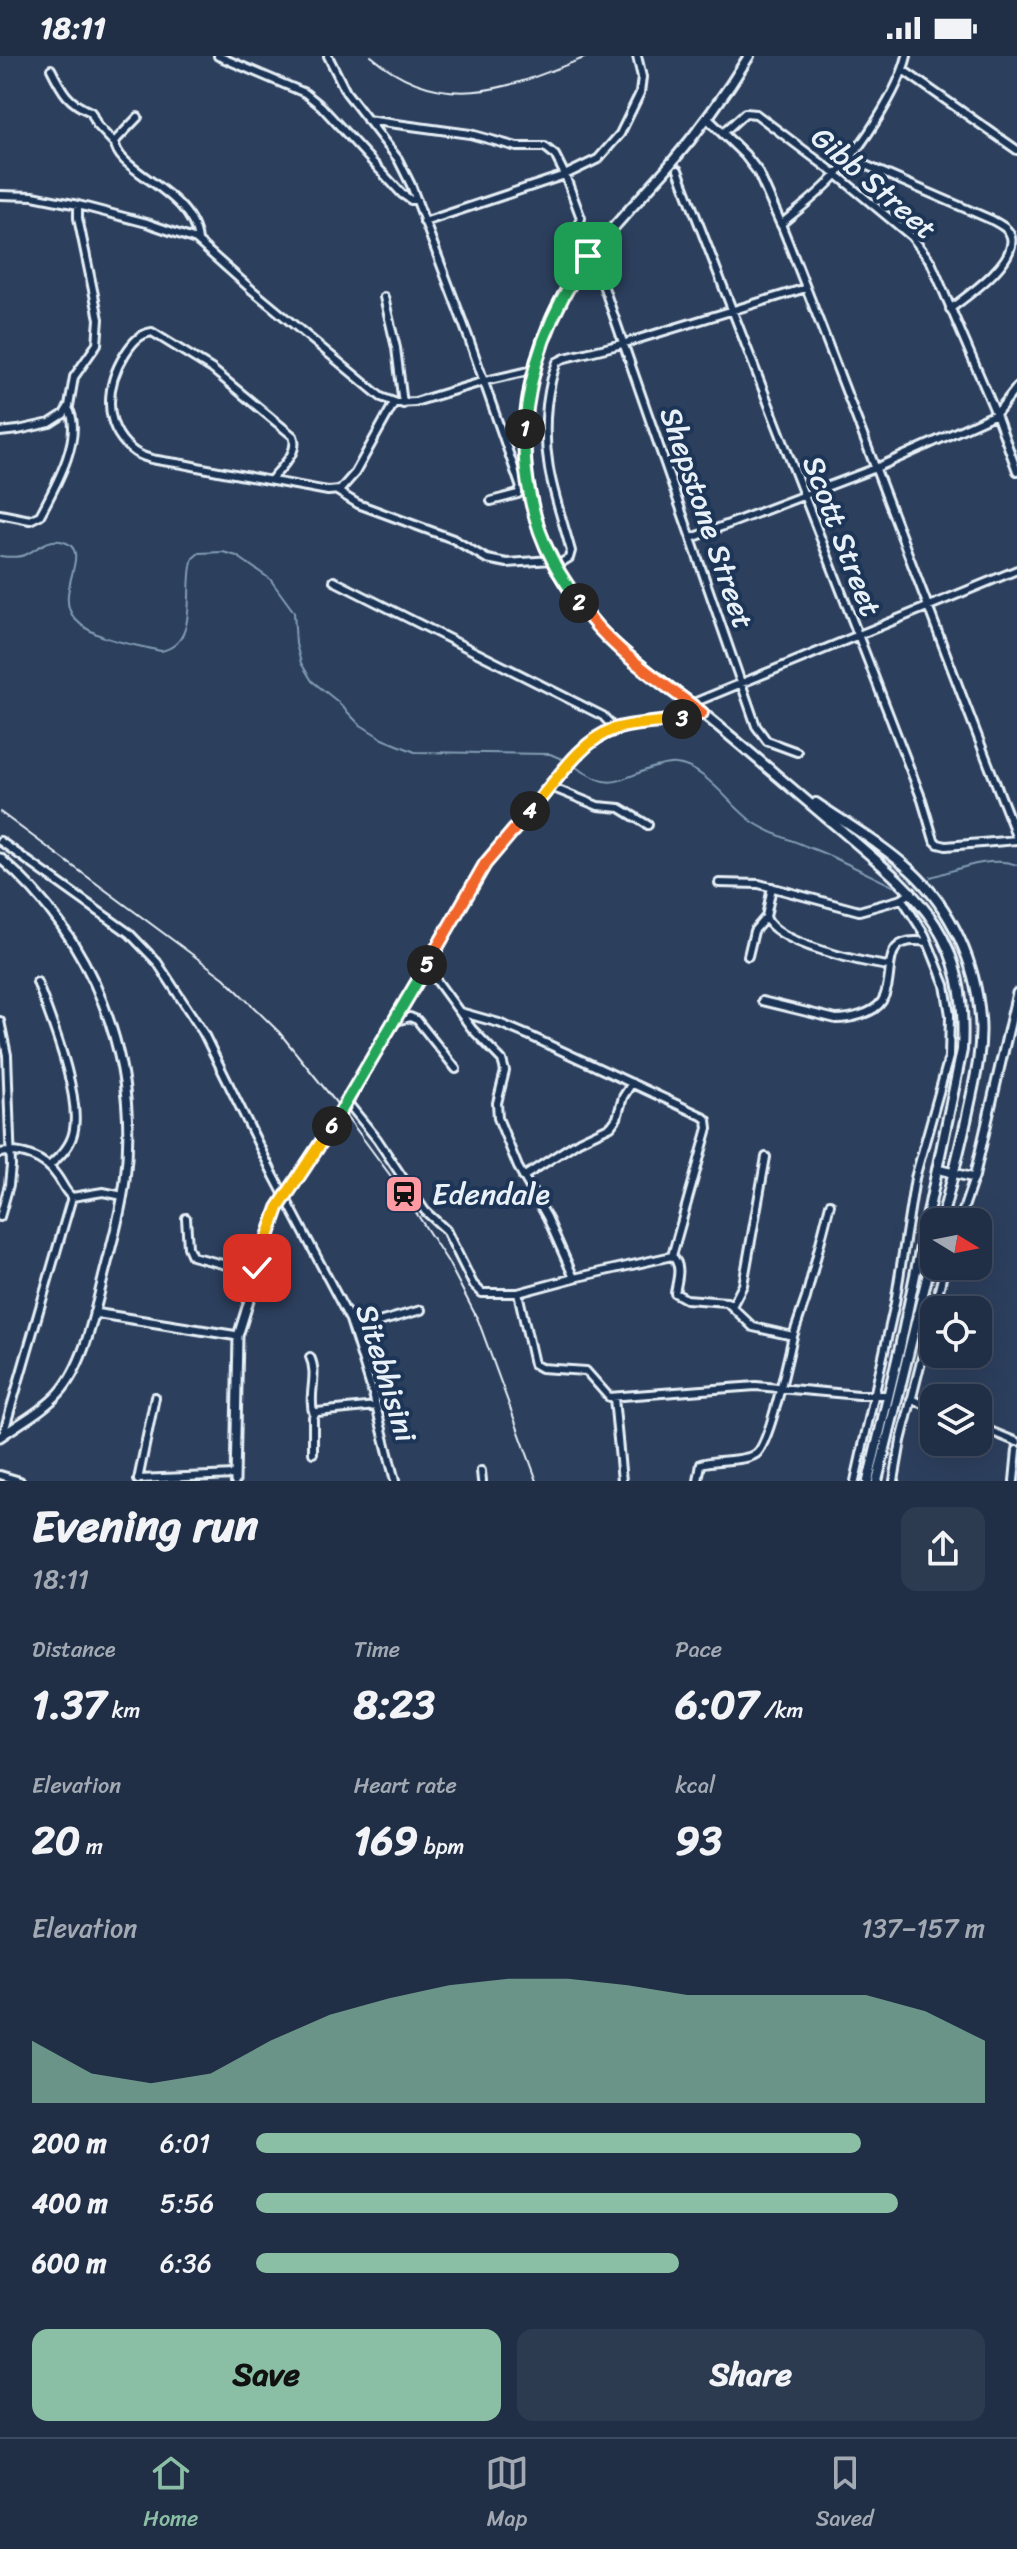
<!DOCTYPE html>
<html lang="en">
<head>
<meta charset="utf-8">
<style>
	:root { --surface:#212f46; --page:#2d3b51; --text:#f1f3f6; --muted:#a2a9b3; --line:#3e4a5f; --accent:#8abfa5 }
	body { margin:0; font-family:Sriracha,sans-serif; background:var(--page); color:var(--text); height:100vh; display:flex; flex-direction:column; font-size:30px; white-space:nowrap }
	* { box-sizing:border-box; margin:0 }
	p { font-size:26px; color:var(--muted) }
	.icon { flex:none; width:44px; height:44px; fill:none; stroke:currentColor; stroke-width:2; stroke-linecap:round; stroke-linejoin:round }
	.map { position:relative; height:1425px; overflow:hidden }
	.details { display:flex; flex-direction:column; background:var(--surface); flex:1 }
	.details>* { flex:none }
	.needle { width:52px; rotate:100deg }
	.buttons { position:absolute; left:920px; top:1152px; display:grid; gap:16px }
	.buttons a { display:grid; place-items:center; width:72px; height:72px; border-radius:16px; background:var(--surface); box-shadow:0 8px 32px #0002,0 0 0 2px var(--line); font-size:40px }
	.pin { position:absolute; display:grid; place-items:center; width:68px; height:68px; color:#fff; margin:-34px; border-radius:16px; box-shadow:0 4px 12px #0006 }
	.km { position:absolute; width:40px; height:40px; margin:-20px; border-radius:50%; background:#222; color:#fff; font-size:22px; line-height:40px; text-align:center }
	.round { display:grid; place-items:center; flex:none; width:84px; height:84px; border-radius:16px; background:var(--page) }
	.overview { display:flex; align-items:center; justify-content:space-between; height:136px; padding:0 32px }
	h1 { font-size:44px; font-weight:700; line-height:60px }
	.figures { display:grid; grid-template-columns:repeat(3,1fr); gap:12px; height:136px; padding:8px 32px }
	.figures div { display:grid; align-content:center }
	.figures b { font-size:40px; font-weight:700 }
	.figures small { font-size:22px; font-weight:400 }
	.figures p { font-size:22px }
	.chart { height:224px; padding:16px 32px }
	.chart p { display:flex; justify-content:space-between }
	.chart svg { width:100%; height:144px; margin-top:8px; fill:var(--accent); opacity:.7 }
	.primary-button { display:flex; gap:16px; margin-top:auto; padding:16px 32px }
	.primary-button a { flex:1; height:92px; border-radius:16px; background:var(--accent); color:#111; font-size:32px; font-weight:700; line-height:92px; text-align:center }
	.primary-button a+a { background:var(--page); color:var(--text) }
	ul { padding:0 32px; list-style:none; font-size:26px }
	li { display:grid; grid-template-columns:128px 96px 1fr; align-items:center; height:60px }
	li i { height:20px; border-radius:10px; background:var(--accent) }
	.status { display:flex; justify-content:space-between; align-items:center; height:56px; padding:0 40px; background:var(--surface); direction:ltr }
	.status svg { height:22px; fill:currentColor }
	.tab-bar { display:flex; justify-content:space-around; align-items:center; height:112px; border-top:2px solid var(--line); background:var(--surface); font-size:22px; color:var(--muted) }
	.tab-bar a { display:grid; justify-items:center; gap:4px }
	.tab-bar .on { color:var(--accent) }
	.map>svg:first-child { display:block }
</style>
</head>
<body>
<div class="status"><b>18:11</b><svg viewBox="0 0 49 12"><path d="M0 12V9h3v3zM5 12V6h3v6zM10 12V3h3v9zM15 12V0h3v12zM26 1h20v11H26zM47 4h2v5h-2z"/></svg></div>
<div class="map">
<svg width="1017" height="1425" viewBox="0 0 1017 1425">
	<rect width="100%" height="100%" fill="#2c3f5d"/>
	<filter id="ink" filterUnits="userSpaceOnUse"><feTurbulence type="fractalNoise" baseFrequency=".0125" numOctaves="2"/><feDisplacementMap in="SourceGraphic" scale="16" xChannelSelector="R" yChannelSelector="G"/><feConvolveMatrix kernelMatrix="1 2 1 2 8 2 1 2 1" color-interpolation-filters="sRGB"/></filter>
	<g filter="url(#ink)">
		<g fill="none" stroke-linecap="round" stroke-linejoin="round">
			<path stroke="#839eb4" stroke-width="2" d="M0,500C8,501 17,502 25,499C38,493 48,481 64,486C94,495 52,537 75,563C95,585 134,588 161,595C201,587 183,529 193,502L199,497L223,496L237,500L270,523L294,556L296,588L301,607L312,625L337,645L359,668L383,683L415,696L550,698L569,706
				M574,710C613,735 612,726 652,712C660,710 668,707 676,708C706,711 729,749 753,766C771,778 789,783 808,791C839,802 868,819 897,832
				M931,821C956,814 991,799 1017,809"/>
			<g stroke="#e8f1f8" stroke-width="12">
				<path id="minor" d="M218,0L305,37L321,50L402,138L411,144H417
					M328,0L346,36L398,103L411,129L469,283L521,432L518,438L491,445
					M907,0C898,36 862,90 837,118C821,137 800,152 781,168C861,369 935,573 1014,774
					M51,13C62,35 68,47 91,56L97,69L114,87
					M903,14L1017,94
					M138,61L115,85C113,115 193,134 198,185
					M367,64L470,78L517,91H545L555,99L565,119L581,162L578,174L566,182
					M723,77L745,57L756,58L837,119L912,181L931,206L996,358L1017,415
					M849,102L992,164C999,168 1009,172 1011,181C1017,206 967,240 950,253
					M678,114L922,744L934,784L938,788L946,790L1017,784
					M0,139L33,140L78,149L147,167L196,184L252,234L381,341L397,347L415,346L485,325L533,314
					M424,166L565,119L598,103L620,78L640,37L642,21L637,0
					M600,220L756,670L767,685L797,696
					M384,241L396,292L403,348
					M0,376L18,374L50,367L64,358L69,350L74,321L97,288L99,263L78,162V149
					M271,424C280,412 300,396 293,380L212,313L152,276C139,278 132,287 125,298C106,328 102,368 131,393C144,405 167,405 183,408C231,418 279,426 328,435L340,434L355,417L394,347
					M337,435L358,448L453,483L487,503L507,507L552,504
					M0,458L30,464L40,459C54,433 85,379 68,352
					M692,482L876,412L996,358L1017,331
					M556,510L569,502L571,495C556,441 541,407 547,349C549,334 551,320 557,306L565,302L622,288L806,232
					M334,525L603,660L615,673
					M691,648L1017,514
					M551,731L598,750L620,752L648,769
					M0,785L129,877L157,906L204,978L274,1120L350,1264L373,1338L395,1425
					M719,827L759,828L859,855L902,843L912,836
					M772,831L766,861C774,887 863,907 889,910
					M748,900L754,875L766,861
					M426,910L472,973L502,1004L505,1015L497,1047L498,1062L518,1111L547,1161L574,1222
					M37,926C50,961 85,1046 72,1081C68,1093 58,1102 49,1110
					M762,945L836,963C849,963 874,958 882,945C898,918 876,878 927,886
					M460,956L499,967L530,980L702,1060L707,1064L708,1072L672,1200C683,1210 677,1224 675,1237L686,1243L727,1246L753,1271L793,1280C788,1301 770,1388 756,1398C744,1406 716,1403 701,1408L698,1425
					M0,965L7,999L11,1110L9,1129L0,1161
					M396,965L410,961L417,964L456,1013
					M347,1046L377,1083L425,1155L446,1174L473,1228L482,1237H518L574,1222L672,1200
					M0,1097C21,1093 45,1102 57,1120C63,1128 65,1136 72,1141L103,1136L123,1140
					M523,1121L579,1085L611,1070L617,1062L623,1041L632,1027
					M186,1162L188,1191L192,1200L256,1217
					M959,1166L974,1122
					M518,1237L534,1308L541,1312L586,1315L609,1341L756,1330L859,1339H888
					M732,1250L743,1229L766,1101
					M354,1273L421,1254
					M793,1280L806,1242L830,1148
					M310,1301C319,1319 307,1340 314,1359
					M614,1342L622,1425
					M911,1343L934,1352
					M978,1370L1017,1386
					M3,1379L72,1141
					M313,1397V1361L317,1356L376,1350
					M481,1415L482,1425
					M0,1419L20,1425
					M138,1423L235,1419
					M138,1424L155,1341
					M855,1425L895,1247L915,1122L949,1001L950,959L945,929L925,879L902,843
					M894,1425L901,1385L945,1210
					M1014,1425L1017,1394"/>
			</g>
			<g stroke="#e8f1f8" stroke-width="13">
				<path id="tertiary" d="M707,62L745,99L758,116L781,168
					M1017,773L1014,774L1017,781
					M0,802C93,882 140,1002 125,1124C122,1152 114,1179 107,1207C96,1247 87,1306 59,1337C43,1355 19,1367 0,1381
					M937,1113L974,1122L1017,937
					M94,1257L238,1280
					M235,1425L238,1280L278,1152L347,1046L485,808L583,693C616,663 661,669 702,657"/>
			</g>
			<g stroke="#e8f1f8" stroke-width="14">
				<path id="secondary" d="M749,0C725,39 698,76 668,111C624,161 574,207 548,269C506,373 521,489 599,572C631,605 669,630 705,659C749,695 791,732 834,768C916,838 969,875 962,994L900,1291L868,1425
					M816,747C848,769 883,789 911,815C951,852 976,907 980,962C983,996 973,1031 966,1065C958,1099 950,1132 941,1166
					M877,1425L934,1193"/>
			</g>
			<use href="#minor" stroke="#1d3557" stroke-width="6"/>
			<use href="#tertiary" stroke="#1d3557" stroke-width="7"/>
			<use href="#secondary" stroke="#1d3557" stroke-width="8"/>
			<path stroke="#e8f1f8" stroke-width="2" d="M371,0C445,62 511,31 589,0
				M0,756L224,922L279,976L342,1054L404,1138L448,1206L478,1264L537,1425"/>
		</g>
	</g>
	<g fill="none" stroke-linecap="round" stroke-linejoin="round" filter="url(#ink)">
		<g stroke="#fff" stroke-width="16">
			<path id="split-1" d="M525,373C529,309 552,252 588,200"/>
		</g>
		<g stroke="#fff" stroke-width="16">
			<path id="split-2" d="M525,373C522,416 532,466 553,505C560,520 571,533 579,547"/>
		</g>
		<g stroke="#fff" stroke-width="16">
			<path id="split-3" d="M579,547C609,593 660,624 702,657L682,663"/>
		</g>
		<g stroke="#fff" stroke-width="16">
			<path id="split-4" d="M530,755C553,729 581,684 614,673C636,666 659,668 682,663"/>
		</g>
		<g stroke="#fff" stroke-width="16">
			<path id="split-5" d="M427,909L485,808L530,755"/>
		</g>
		<g stroke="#fff" stroke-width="16">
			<path id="split-6" d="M332,1070L427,909"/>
		</g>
		<g stroke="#fff" stroke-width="16">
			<path id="split-7" d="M257,1212L278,1152L332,1070"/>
		</g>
		<use href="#split-1" stroke="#22a559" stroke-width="10"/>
		<use href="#split-2" stroke="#22a559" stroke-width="10"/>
		<use href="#split-3" stroke="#f0652b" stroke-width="10"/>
		<use href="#split-4" stroke="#f5b400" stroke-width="10"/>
		<use href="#split-5" stroke="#f0652b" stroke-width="10"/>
		<use href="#split-6" stroke="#22a559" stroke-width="10"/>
		<use href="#split-7" stroke="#f5b400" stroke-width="10"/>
	</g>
	<defs>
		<g id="station-square" transform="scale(2)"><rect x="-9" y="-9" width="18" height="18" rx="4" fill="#ff9aa2" stroke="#1d3557"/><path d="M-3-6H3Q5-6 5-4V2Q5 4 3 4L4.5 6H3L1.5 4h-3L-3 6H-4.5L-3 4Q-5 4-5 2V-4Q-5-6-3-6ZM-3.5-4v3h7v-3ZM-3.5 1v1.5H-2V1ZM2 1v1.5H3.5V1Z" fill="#111"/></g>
	</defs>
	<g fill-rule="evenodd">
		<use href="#station-square" x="404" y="1138"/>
	</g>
	<g text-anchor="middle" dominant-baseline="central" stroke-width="8" stroke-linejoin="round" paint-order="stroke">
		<g font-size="30" fill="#e8f1f8" stroke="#1d3557">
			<text transform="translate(874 127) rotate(41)">Gibb Street</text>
			<text transform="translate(707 462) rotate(71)">Shepstone Street</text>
			<text transform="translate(842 480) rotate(69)">Scott Street</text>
			<text transform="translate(386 1317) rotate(73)">Sitebhisini</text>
		</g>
		<g font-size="30" fill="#e8f1f8" stroke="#1d3557" text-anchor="start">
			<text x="432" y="1138">Edendale</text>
		</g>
	</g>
</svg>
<div class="buttons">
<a><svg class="needle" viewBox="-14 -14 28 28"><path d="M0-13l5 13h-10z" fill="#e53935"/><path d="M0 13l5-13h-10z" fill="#a2a9b3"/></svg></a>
<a><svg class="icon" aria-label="locate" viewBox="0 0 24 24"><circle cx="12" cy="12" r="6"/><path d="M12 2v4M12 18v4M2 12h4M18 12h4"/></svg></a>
<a><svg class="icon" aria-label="layers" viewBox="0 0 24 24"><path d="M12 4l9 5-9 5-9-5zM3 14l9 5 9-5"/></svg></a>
</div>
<div class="pin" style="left:588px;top:200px;background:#1e9e55"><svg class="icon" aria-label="arrive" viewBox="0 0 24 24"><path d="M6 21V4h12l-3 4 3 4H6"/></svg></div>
<div class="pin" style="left:257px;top:1212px;background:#d93025"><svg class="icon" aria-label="check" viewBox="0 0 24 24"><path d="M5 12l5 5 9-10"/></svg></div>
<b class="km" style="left:525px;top:373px">1</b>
<b class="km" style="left:579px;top:547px">2</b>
<b class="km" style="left:682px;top:663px">3</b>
<b class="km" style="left:530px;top:755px">4</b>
<b class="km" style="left:427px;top:909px">5</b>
<b class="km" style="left:332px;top:1070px">6</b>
</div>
<section class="details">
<div class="overview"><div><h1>Evening run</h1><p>18:11</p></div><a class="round"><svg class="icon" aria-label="share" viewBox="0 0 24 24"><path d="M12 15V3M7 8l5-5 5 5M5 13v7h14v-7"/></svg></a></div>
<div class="figures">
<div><p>Distance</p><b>1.37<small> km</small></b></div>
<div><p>Time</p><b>8:23</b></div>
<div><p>Pace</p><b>6:07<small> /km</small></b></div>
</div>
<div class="figures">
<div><p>Elevation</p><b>20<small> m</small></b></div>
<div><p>Heart rate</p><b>169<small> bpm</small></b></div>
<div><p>kcal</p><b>93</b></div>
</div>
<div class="chart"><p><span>Elevation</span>137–157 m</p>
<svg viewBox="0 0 160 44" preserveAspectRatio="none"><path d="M0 44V25L10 35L20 38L30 35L40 25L50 17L60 12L70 8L80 6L90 6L100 8L110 11L120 11L130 11L140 11L150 16L160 25V44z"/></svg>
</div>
<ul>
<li><b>200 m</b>6:01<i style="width:83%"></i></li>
<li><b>400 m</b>5:56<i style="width:88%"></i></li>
<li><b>600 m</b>6:36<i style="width:58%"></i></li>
</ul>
<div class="primary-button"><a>Save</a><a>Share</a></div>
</section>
<nav class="tab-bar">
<a class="on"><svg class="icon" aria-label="home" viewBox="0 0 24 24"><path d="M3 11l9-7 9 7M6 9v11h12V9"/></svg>Home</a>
<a><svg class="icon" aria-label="map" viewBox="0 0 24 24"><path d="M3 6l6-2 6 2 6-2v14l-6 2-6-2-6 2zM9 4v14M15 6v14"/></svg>Map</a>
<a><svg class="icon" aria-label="saved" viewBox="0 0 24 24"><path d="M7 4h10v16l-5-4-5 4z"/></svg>Saved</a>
</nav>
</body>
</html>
